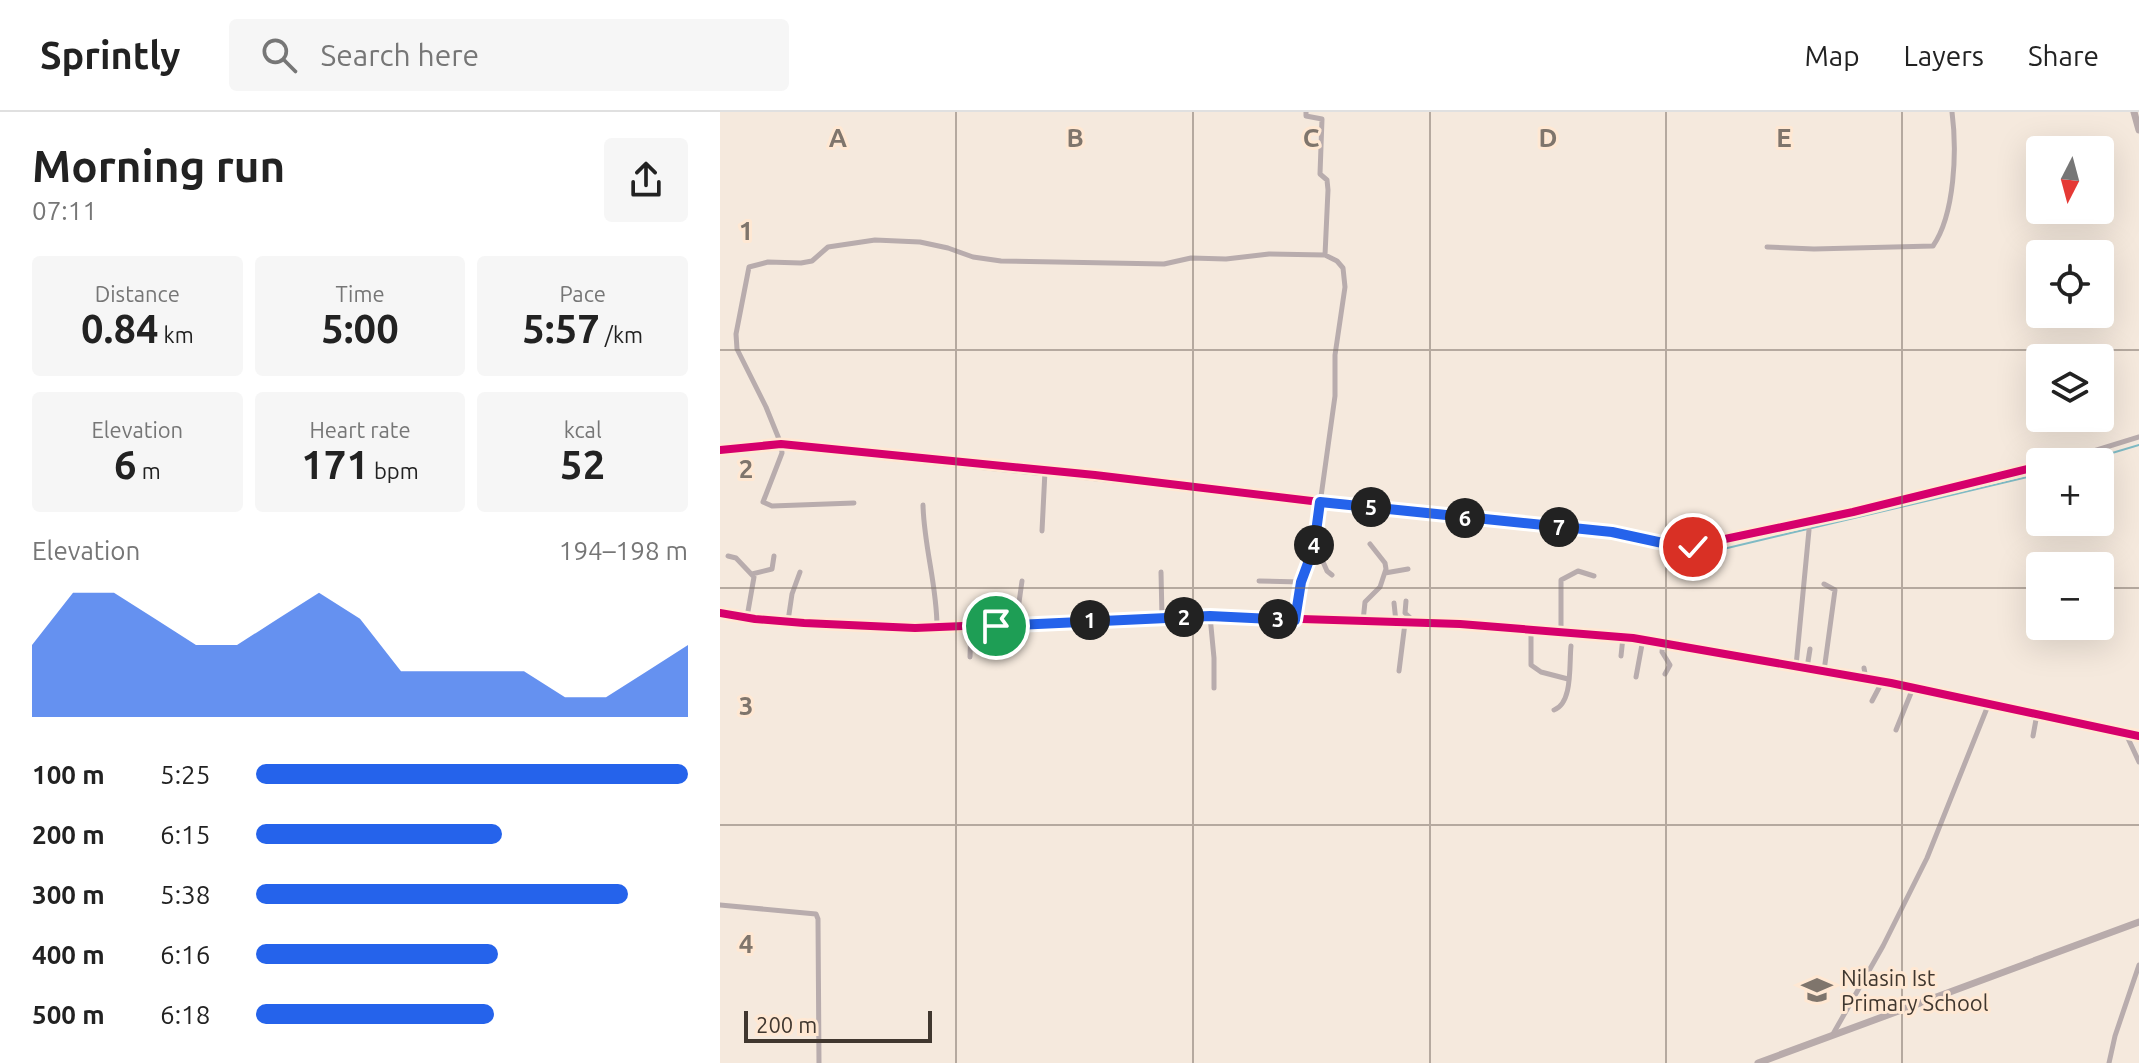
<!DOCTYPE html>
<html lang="en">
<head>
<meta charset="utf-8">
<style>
	:root { --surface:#fff; --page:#f6f6f6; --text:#222; --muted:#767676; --line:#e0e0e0; --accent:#2563eb }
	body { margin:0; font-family:Ubuntu,sans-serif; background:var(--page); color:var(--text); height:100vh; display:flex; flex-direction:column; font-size:30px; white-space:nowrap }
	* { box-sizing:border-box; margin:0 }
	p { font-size:26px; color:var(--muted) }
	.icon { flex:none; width:44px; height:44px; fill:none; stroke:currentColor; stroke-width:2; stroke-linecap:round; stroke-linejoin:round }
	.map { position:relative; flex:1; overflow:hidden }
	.side { display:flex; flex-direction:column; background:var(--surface); width:720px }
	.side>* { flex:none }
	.needle { width:52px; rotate:186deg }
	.controls { position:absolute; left:1306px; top:24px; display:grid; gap:16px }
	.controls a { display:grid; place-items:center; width:88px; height:88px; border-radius:8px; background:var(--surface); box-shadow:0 8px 32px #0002; font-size:40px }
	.scale { position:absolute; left:24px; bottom:20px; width:188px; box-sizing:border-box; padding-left:8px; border:4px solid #40372f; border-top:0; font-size:22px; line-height:28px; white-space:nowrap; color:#40372f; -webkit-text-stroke:6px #ffe8d3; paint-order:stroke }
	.pin { position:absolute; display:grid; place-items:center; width:68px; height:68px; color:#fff; margin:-34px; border:4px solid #fff; border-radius:50%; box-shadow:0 2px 8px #0007 }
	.km { position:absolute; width:40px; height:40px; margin:-20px; border-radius:50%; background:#222; color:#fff; font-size:22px; line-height:40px; text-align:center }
	.round { display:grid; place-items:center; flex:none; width:84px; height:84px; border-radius:8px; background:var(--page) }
	.headline { display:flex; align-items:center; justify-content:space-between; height:136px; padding:0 32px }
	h1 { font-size:44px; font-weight:700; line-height:60px }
	.figures { display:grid; grid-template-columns:repeat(3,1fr); gap:12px; height:136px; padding:8px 32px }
	.figures div { display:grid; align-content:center; border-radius:8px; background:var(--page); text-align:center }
	.figures b { font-size:40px; font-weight:700 }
	.figures small { font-size:22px; font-weight:400 }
	.figures p { font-size:22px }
	.chart { height:224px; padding:16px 32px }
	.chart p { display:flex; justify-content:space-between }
	.chart svg { width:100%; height:144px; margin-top:8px; fill:var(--accent); opacity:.7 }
	ul { padding:0 32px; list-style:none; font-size:26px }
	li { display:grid; grid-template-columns:128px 96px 1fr; align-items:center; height:60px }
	li i { height:20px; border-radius:10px; background:var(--accent) }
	header { display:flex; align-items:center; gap:48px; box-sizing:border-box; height:112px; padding:0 40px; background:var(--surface); border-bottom:2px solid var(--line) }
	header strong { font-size:38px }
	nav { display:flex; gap:44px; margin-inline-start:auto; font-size:28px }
	.search { width:560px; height:72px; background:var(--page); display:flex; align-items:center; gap:20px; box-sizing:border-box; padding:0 28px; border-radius:8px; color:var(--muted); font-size:30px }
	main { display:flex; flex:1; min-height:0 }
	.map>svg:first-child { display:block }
</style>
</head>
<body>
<header>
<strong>Sprintly</strong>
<div class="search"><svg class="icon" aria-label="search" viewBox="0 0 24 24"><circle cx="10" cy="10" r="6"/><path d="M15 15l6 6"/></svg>Search here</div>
<nav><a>Map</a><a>Layers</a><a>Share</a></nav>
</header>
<main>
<section class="side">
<div class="headline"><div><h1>Morning run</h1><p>07:11</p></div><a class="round"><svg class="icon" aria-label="share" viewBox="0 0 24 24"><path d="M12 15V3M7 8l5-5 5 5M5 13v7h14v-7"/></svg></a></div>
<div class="figures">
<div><p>Distance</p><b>0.84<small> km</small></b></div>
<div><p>Time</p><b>5:00</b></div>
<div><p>Pace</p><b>5:57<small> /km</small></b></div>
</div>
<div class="figures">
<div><p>Elevation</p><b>6<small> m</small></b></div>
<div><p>Heart rate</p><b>171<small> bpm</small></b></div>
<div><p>kcal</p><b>52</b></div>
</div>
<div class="chart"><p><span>Elevation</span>194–198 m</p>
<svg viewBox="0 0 160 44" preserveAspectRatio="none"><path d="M0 44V22L10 6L20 6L30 14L40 22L50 22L60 14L70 6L80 14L90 30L100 30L110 30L120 30L130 38L140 38L150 30L160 22V44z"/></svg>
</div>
<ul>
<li><b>100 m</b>5:25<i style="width:100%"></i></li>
<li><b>200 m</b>6:15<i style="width:57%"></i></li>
<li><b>300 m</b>5:38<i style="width:86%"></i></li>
<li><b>400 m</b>6:16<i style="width:56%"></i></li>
<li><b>500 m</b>6:18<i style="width:55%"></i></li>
</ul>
</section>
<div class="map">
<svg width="1419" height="951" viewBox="0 0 1419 951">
	<rect width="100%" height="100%" fill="#f5e9dd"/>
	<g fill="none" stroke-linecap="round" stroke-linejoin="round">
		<path stroke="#7fbac4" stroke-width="2" d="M65,337L321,363
			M0,343L59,337
			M1362,350L1419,333
			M328,363L911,428L978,443L1320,362"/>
		<path stroke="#b8acad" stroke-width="5" d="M586,0V4L602,7L600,62L607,68L608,78L605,143
			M1047,135L1094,137L1213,134C1235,102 1237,38 1232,0
			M0,338L61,332L375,363L600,390L892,420L967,435L1133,400L1320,354
			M1338,350L1419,325
			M134,391L52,394L43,390L62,341L61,332L46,295L17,237L16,222L29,155L48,150L81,151L92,149L108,135L155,128L200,130L228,136L253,145L281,149L444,152L471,146L506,147L549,142L605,143L617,149L623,156L625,175L615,243V284L594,435L581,470L575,507
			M203,393C204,435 217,473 217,515
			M322,419L325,359
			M594,435L597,436L607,459L612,463
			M8,444L16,446L34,465L27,505
			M441,460L442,505
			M665,461L688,457
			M32,462L52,457L54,444
			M539,469L581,470
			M1104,472L1115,478L1104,559
			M686,489L685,501L696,511
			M674,491L676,510
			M490,504L494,546V576
			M68,509L72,482L80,460
			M643,509L645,490L660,475L666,457L665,451L650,432
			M296,512L302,469
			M811,518V553L821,560L848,567
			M841,520V468L858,459L874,464
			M943,531L942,540L950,553L945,562
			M901,544L903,525
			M250,545L251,514
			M1076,554L1089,418
			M1087,556L1090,537
			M1144,556L1146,567
			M679,559L685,511
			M916,565L923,527
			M1152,589L1162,570
			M834,598C853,591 849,553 851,534
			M1176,618L1193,576
			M1406,622L1419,650
			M1313,624L1317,602
			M0,793L96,802L98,807L99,951
			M1113,922L1163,834L1207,746L1269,591
			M1389,951L1395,924L1419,853"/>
		<path stroke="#b8abab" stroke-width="7" d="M1414,0L1419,18
			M0,501L35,507L84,511L195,516L490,504L740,512L913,526L1171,571L1419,624
			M1038,951L1419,810"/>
		<g stroke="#ffe8d3" stroke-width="13">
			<path id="cycleway" d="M0,338L61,332L375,363L600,390L892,420L967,435L1133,400L1320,354
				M0,501L35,507L84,511L195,516L490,504L740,512L913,526L1171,571L1419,624"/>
		</g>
		<use href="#cycleway" stroke="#d6006c" stroke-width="8"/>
	</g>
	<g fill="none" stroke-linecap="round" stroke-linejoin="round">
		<g stroke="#fff" stroke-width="16">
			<path id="route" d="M276,514L490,504L575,508L581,470L594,435L600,390L892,420L961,435H973"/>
		</g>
		<use href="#route" stroke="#2563eb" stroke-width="10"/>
	</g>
	<path fill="none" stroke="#7f756c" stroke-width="2" stroke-opacity="0.55" d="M236,0V951M473,0V951M710,0V951M946,0V951M1182,0V951M0,238H1419M0,476H1320M1380,476H1419M0,713H1419"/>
	<defs>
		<g id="school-bare" transform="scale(2.4)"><path d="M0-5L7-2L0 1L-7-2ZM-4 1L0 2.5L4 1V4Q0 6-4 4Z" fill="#7f756c" stroke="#ffe8d3" stroke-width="2.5" paint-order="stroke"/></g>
	</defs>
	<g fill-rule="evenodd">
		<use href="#school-bare" x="1097" y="878"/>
	</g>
	<g text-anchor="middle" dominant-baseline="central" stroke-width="6" stroke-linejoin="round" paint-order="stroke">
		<g font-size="22" fill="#40372f" stroke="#ffe8d3" text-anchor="start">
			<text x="1121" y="865">Nilasin Ist<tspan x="1121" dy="25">Primary School</tspan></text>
		</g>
	</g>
	<g font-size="26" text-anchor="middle" font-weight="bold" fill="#7f756c" stroke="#ffe8d3" stroke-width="6" stroke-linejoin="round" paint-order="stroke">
		<text x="118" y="35">A</text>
		<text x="355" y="35">B</text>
		<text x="591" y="35">C</text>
		<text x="828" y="35">D</text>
		<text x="1064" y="35">E</text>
		<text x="26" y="128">1</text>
		<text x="26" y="366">2</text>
		<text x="26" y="603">3</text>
		<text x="26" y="841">4</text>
	</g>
</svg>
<div class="controls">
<a><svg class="needle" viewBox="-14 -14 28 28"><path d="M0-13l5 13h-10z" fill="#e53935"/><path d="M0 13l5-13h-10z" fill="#767676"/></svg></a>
<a><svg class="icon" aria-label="locate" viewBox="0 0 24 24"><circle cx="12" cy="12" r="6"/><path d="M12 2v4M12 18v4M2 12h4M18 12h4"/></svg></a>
<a><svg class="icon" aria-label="layers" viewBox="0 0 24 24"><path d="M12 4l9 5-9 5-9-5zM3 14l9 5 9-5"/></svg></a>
<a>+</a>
<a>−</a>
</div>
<div class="scale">200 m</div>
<div class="pin" style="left:276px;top:514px;background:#1e9e55"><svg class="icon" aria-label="arrive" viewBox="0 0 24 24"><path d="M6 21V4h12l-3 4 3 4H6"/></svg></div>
<div class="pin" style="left:973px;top:435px;background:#d93025"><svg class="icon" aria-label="check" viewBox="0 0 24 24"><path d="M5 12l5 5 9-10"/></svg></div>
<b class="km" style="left:370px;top:508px">1</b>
<b class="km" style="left:464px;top:505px">2</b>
<b class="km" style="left:558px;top:507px">3</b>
<b class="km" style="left:594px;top:433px">4</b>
<b class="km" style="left:651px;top:395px">5</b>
<b class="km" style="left:745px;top:406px">6</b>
<b class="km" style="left:839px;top:415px">7</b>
</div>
</main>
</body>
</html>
